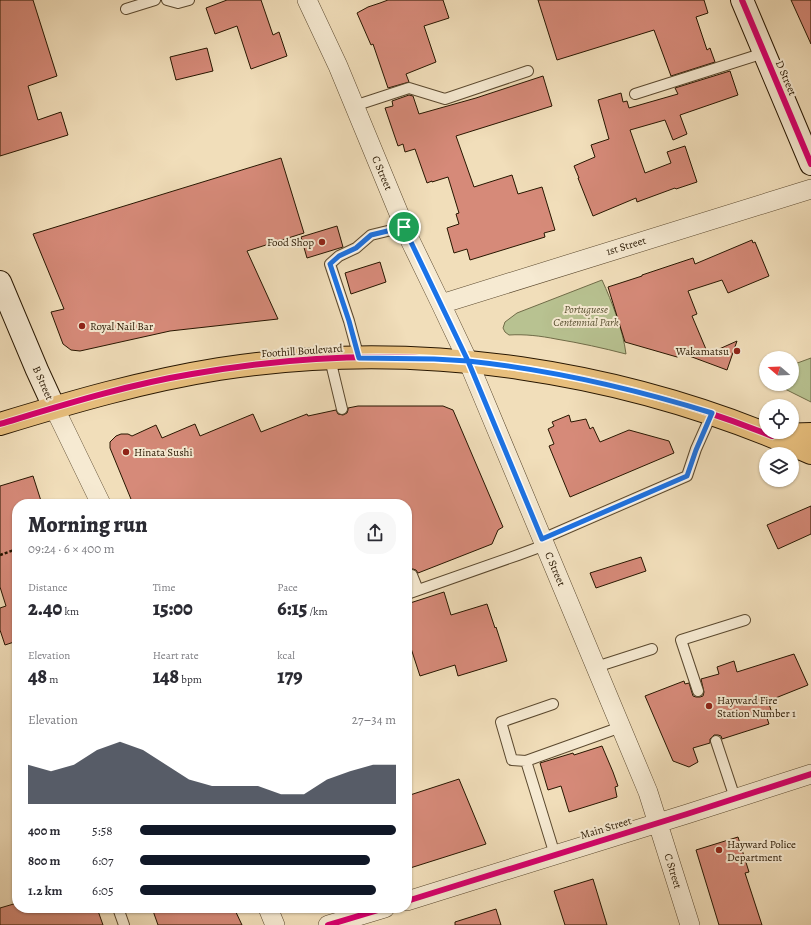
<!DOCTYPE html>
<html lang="en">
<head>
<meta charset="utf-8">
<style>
	:root { --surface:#fff; --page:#f7f7f7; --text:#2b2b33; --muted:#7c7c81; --accent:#111827 }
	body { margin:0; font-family:Alegreya,serif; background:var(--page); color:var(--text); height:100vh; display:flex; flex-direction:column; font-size:15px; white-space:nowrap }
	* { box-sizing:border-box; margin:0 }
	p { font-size:13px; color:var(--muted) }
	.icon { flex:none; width:22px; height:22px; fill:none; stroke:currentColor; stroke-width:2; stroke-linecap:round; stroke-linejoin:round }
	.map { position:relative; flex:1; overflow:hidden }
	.sheet { position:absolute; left:12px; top:499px; width:400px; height:414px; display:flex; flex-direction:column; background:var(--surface); border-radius:16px; box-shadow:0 1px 3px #0004 }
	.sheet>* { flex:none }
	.needle { width:26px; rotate:289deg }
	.buttons { position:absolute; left:759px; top:351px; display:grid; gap:8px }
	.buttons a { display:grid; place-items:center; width:40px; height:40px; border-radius:50%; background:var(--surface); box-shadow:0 1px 3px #0004; font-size:20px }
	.pin { position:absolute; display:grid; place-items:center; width:34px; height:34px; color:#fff; margin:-17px; border:2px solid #fff; border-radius:50%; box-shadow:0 1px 4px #0007 }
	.round { display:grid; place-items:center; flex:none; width:42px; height:42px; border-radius:16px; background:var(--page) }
	.overview { display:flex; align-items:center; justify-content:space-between; height:68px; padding:0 16px }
	h1 { font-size:22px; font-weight:800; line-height:30px }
	.stats { display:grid; grid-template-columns:repeat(3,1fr); gap:6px; height:68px; padding:4px 16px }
	.stats div { display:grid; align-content:center }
	.stats b { font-size:20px; font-weight:800 }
	.stats small { font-size:11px; font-weight:400 }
	.stats p { font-size:11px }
	.chart { height:112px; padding:8px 16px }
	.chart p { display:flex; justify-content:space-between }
	.chart svg { width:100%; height:72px; margin-top:4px; fill:var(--accent); opacity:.7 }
	ul { padding:0 16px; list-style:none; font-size:13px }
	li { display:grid; grid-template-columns:64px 48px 1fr; align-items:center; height:30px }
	li i { height:10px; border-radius:5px; background:var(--accent) }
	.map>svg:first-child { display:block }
</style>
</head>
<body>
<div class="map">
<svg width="811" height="925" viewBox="0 0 811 925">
	<rect width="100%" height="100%" fill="#f1deba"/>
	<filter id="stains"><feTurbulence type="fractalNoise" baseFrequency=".005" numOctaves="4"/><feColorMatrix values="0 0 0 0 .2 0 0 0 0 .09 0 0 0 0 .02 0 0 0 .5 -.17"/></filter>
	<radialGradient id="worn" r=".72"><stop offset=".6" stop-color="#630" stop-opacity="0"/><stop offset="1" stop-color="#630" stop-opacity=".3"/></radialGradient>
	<path fill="#b8c291" stroke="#706c48" d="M602,280C612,302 623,330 626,354C603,348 580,343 556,339C541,336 525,334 509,335L505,332L503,328L505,322L517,313Z
		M811,358V402L775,384H792V365Z"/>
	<path fill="#d68a79" stroke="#271600" d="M0,0H33L57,76L28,86L38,120L61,112L68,135L0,156Z
		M227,0H261L273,35L279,32L287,56L251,69L237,26L215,34L206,8Z
		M388,0H443L449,18L424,26L436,62L406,74L409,82L388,88L373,44L371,45L357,13L368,7L380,3Z
		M538,0H704L708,13L696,17L707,50L710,48L715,62L671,76L654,30L557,60Z
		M791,0H811V44Z
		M207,48L213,71L176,80L170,57Z
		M730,71L738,95L680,115L687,134L673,140L665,120L630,130L645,173L671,163L667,152L685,146L697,182L676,189L675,188L637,202L636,198L593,216L578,178H579L574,166L595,157L591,145L609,139L598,100L621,93L623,102L627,101L629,108L678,94L675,88Z
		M543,76L552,106L456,136L474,187L512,175L518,194L542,187L555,230L544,233L545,237L470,260L467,249L454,253L447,228L459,224L456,214L459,213L448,177L432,182V181L427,183L415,149L405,152L403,144L398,146L385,108L393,106L392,101L409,95L413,96L419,114L476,98Z
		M281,158L304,233L247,251L278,319L170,331L80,351L71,350L63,344L51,312L64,309L33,234Z
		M337,226L343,247L307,258L301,237Z
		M752,240L753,243L755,242L769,276L728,293L722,280L688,291L697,314L692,316L708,354L737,341L727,370L684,354L677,357L625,342L608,287L642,276V275L693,258L695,264Z
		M380,262L386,282L351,294L345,273Z
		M358,406H443L453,410L503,527L498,530L492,544L418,573L416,570L413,569H410L407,571V504H133L110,448V442L116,436L121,434H128L132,436L156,425L162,438L195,424L200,436L253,414L261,432L307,414L308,416L336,410L338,414L343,415L347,413L348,410V408Z
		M569,415L571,422L586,419L590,429L593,427L600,442L629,430L669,441L674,453L570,497L549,446L554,444L548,429L554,426L552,422Z
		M33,476L42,504H17V641L5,645L0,630V608L6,606L0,587V486Z
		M811,506V534L778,549L767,525Z
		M641,557L646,571L596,588L590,573Z
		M444,592L451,615L487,604L495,628L496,627L507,661L458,676L455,665L420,676L407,636V604Z
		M794,654L808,685L768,701L773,716L767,718L769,724L722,739L721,736L718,735H714L710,739V743L693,748L698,762L689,767L673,761L645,696L684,681L685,684L689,683L693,696L696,697H700L703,696L704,692L701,679L719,674L717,667L734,661L737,672Z
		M602,746L613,772L618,786L615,787L617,797L569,812L561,786L548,790L540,763L573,753L574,755Z
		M459,779L486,844L407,869V796Z
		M738,837L749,872L745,873L762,925H719L696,850Z
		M593,879L607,925H565L554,891Z
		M17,903V908H97L103,925H0V908Z
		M152,908H234L242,925H158Z
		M496,909L501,925H455V922Z"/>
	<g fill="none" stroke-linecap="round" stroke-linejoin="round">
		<g stroke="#5a482e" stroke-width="12">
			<path id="lane" d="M167,0L178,3L189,0
				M126,9L155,0
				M635,94L764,53
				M354,106L409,88L445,99L528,71
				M359,358L349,321L330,264L339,256L356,248L371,235L404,227
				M330,359L342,409
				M542,539L687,476L696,449L712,413
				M412,575L418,590
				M407,594L518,555L545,545
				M596,667L652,649
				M698,691L681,640L745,620
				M716,741L735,798
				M526,761L512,760L501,722L553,704
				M555,855L526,761L621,727
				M118,908L124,925"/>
		</g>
		<g stroke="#5a482e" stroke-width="20">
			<path id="street" d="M307,0L338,66L409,238L441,304L468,361L648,792L690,925
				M441,304L811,189
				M54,407L101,504
				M407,901L471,881L687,814L811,774
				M268,908L275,925
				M328,925L385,908"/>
		</g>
		<g stroke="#271600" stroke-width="24">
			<path id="secondary" d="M742,0L811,164
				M0,282L37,370L54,407"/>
		</g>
		<g stroke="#271600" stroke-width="24">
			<path id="primary" d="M0,424C72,402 144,381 219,369C419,338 627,370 811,453
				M776,435L811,434"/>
		</g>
		<path stroke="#271600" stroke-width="2.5" stroke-dasharray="3 2" stroke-linecap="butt" d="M0,555L17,549"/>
		<use href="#lane" stroke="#f6ead2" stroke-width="10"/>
		<use href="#street" stroke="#f6ead2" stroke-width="19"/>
		<use href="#secondary" stroke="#f6ead2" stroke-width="22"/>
		<use href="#primary" stroke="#e8bf7d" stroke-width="22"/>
		<g stroke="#f6ead2" stroke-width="8">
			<path id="cycleway" d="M742,0L811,164
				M0,424C63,405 126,385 192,374C276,359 367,353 452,360C562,369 669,395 772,436
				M407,901L471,881L687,814L811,774
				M328,925L385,908"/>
		</g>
		<use href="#cycleway" stroke="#d6006c" stroke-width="6"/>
	</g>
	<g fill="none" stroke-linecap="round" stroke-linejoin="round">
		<g stroke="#fff" stroke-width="8">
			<path id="route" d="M404,227L371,235L356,248L339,256L330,264L349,321L359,358L434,359L468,361L542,539L687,476L696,450L712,413C631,388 552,370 468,361L446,315L409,238L404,227"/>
		</g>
		<use href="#route" stroke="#1a73e8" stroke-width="5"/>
	</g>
	<g fill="#8f2418" stroke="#f6ead2" stroke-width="1.5">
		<circle cx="322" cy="242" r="4"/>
		<circle cx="82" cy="326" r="4"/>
		<circle cx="737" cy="351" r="4"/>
		<circle cx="126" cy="452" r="4"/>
		<circle cx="709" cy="706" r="4"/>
		<circle cx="719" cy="850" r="4"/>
	</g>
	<g text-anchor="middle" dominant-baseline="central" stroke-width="4" stroke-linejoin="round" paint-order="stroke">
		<g font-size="11" fill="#271600" stroke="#f6ead2">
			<text transform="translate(786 78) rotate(67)">D Street</text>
			<text transform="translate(382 173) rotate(67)">C Street</text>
			<text transform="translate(626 246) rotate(-17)">1st Street</text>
			<text transform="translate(302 351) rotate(-4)">Foothill Boulevard</text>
			<text transform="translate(43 383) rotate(66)">B Street</text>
			<text transform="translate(555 569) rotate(67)">C Street</text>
			<text transform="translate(606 828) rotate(-17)">Main Street</text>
			<text transform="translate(673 871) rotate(73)">C Street</text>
		</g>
		<g font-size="11" fill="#271600" stroke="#f6ead2" text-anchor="start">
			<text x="314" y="242" text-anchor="end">Food Shop</text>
			<text x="90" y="326">Royal Nail Bar</text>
			<text x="729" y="351" text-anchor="end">Wakamatsu</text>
			<text x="134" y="452">Hinata Sushi</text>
			<text x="717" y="700">Hayward Fire<tspan x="717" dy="13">Station Number 1</tspan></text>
			<text x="727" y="844">Hayward Police<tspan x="727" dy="13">Department</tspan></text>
		</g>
		<g font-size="11" font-style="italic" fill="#5a5233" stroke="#f6ead2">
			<text x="586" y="309">Portuguese<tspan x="586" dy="13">Centennial Park</tspan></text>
		</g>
	</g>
	<rect width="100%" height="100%" filter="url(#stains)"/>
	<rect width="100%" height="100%" fill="url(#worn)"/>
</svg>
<div class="buttons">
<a><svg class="needle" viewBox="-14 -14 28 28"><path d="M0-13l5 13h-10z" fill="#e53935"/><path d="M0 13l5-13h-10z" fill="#7c7c81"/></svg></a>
<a><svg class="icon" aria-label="locate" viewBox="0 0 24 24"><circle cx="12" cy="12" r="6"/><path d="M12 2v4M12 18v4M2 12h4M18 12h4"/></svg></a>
<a><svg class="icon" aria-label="layers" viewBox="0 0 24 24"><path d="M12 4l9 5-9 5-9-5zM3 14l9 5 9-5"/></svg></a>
</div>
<div class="pin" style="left:404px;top:227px;background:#1e9e55"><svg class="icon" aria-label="arrive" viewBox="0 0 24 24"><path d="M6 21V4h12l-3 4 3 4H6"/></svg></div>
<section class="sheet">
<div class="overview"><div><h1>Morning run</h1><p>09:24 · 6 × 400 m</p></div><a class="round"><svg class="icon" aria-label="share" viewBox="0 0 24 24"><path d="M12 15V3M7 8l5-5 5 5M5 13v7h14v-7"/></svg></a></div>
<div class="stats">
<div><p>Distance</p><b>2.40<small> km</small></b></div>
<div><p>Time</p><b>15:00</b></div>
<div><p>Pace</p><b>6:15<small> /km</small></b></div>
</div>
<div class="stats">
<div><p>Elevation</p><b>48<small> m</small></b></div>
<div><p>Heart rate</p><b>148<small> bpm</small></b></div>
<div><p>kcal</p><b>179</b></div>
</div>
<div class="chart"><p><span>Elevation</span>27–34 m</p>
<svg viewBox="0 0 160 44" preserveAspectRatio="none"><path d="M0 44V20L10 24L20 20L30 11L40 6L50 11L60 20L70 29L80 33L90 33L100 33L110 38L120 38L130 29L140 24L150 20L160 20V44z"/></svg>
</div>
<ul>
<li><b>400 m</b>5:58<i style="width:100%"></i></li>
<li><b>800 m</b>6:07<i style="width:90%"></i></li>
<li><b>1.2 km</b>6:05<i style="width:92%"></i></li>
</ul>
</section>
</div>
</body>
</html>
